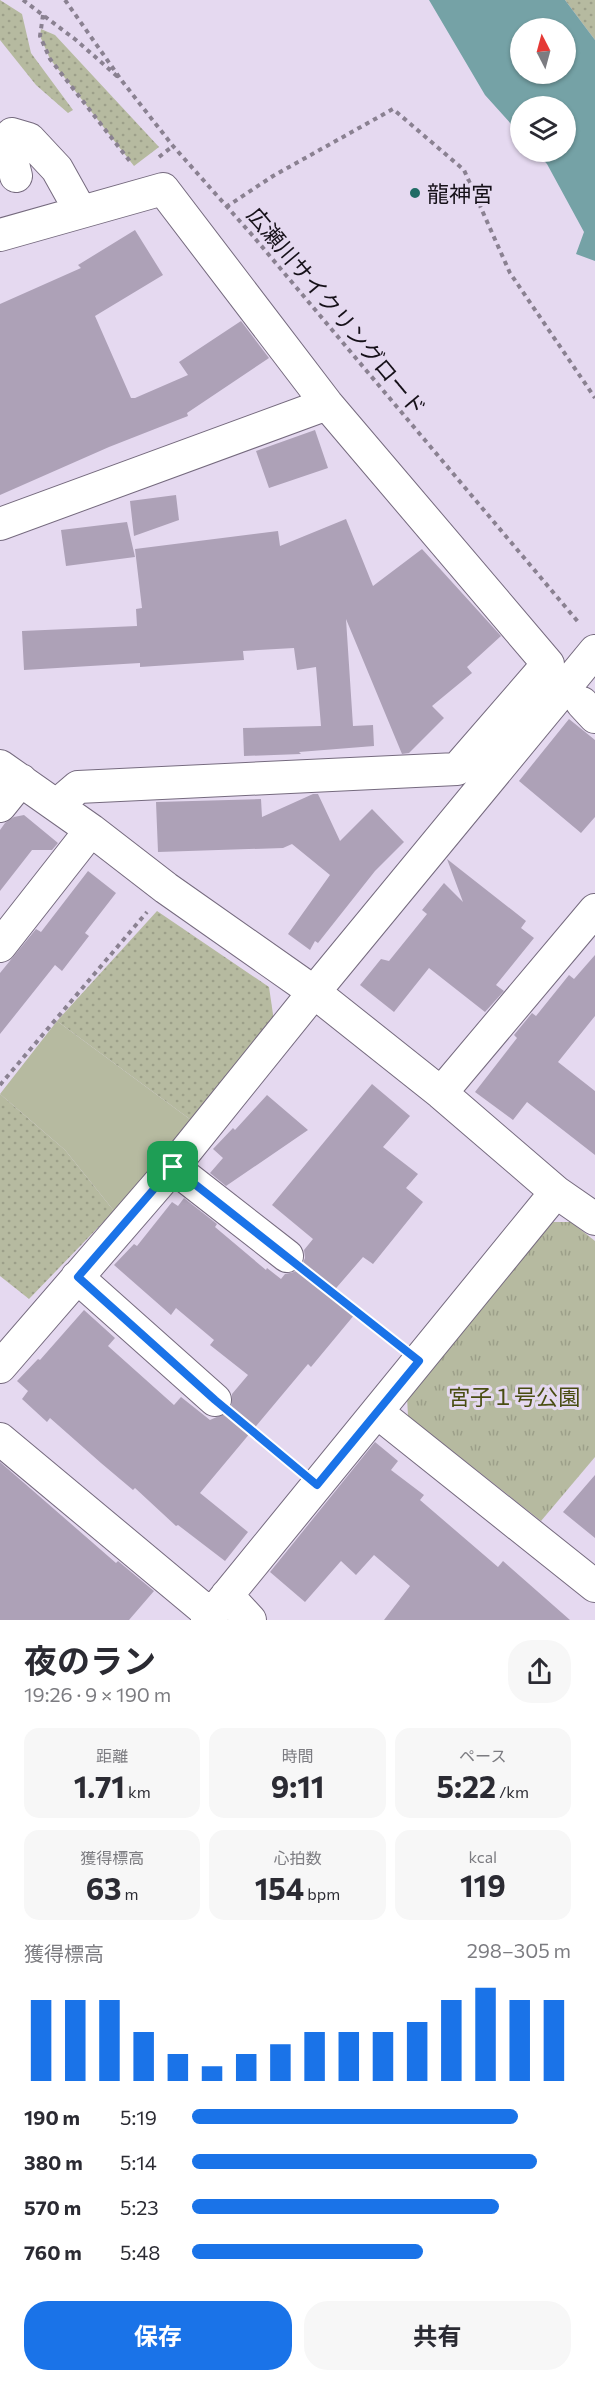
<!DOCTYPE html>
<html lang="ja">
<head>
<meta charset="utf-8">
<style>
	:root { --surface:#fff; --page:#f7f7f7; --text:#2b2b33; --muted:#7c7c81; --accent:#1a73e8 }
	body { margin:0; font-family:Commissioner,"Noto Sans JP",sans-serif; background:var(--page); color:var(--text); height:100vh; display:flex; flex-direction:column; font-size:22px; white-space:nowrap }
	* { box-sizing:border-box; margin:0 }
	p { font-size:20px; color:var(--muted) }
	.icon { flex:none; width:33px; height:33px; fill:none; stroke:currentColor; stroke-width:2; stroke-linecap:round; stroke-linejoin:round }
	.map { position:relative; height:1620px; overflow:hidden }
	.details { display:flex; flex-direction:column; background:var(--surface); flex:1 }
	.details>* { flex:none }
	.needle { width:39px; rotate:354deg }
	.buttons { position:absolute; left:510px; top:18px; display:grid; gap:12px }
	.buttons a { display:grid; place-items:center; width:66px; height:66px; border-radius:50%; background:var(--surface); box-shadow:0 2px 4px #0004; font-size:30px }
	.pin { position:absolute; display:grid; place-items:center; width:51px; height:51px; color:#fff; margin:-26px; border-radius:12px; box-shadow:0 3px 9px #0006 }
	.round { display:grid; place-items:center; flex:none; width:63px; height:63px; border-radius:24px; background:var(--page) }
	.summary { display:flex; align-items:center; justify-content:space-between; height:102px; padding:0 24px }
	h1 { font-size:33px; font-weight:700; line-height:45px }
	.metrics { display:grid; grid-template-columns:repeat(3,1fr); gap:9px; height:102px; padding:6px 24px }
	.metrics div { display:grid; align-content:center; border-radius:15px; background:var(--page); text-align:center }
	.metrics b { font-size:30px; font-weight:700 }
	.metrics small { font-size:16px; font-weight:400 }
	.metrics p { font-size:16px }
	.chart { height:168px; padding:12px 24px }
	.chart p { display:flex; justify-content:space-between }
	.chart svg { width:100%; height:108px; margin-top:6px; stroke:var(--accent); stroke-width:6 }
	.cta { display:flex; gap:12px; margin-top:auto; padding:12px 24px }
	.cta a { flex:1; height:69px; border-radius:24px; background:var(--accent); color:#fff; font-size:24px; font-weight:700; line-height:69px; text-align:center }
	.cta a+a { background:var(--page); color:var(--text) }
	ul { padding:0 24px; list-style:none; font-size:20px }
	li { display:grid; grid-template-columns:96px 72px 1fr; align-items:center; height:45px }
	li i { height:15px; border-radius:8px; background:var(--accent) }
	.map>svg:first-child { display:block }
</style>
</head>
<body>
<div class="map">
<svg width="595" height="1620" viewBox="0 0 595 1620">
	<defs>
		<pattern id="grass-dots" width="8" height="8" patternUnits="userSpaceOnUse" patternTransform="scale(1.5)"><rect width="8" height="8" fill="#b6baa0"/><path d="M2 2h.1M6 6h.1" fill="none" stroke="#9c9f89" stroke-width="1.8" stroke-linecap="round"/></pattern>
		<pattern id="park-tufts" width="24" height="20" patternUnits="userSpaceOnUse" patternTransform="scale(1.5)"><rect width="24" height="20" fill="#b6baa0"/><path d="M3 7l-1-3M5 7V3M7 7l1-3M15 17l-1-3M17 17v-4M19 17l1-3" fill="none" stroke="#9c9f89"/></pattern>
	</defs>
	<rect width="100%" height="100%" fill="#e5d9f0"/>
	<path fill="url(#grass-dots)" d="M0,0L22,14L31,53L73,110L68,113L36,85L0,40Z
		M565,0H595V40Z
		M41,29L55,35L159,147L134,166L50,59L40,36Z
		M157,911L269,987L274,1021L191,1120L57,1021Z
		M0,1094L65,1150L114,1211L29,1299L0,1276Z"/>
	<path fill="url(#park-tufts)" d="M553,1222H571L595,1241V1457L541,1521L408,1416L407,1397Z"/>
	<path fill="#b6baa0" d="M57,1021L191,1120L114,1211L65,1150L0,1094Z"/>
	<path fill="#75a2a6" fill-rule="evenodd" d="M429,0H565L595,40V261L576,254L584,232L547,164L536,152H566V106H520V134L485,95ZM520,28H566V74H520Z"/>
	<path fill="#ada1b7" d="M135,230L163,275L95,316L131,398H135L188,375L179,362L241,321L269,358L187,413L188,416L109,447L0,495V304L81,268L78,265Z
		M315,430L328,468L269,488L256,451Z
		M176,495L179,520L134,536L130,501Z
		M346,519L373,586L422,549L501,636L467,667L472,673L432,706L444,718L409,753L402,754L346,619L353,726L373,725L374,746L299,752L301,754L244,756L243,728L321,726L316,667L297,670L294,648L243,651L244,660L140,667V663L24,670L22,631L137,626L136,609L142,608L135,549L278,531L280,546Z
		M127,522L135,557L66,566L61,530Z
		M569,719L595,740V817L581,833L519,781Z
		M313,794H318L340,841L372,809L404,842L375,871L318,943L315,941L310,950L288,934L330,875L292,844L283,848L158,852L156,802L261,799L262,817Z
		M24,815L58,843L52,850H32L0,891V830L5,823L14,817Z
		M447,859L526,921L521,928L534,938L496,985L504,991L485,1012L429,968L394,1012L360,985L381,959L389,961L427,914L422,910L444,883L463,902Z
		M88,871L116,893L85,933L89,936L62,971L55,965L0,1034V973L36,929L41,932Z
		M595,955V1016L558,1062L595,1091V1155L527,1102L513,1120L475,1092L517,1038L514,1035L532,1013L536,1016L569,975L574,979Z
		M372,1084L410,1116L383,1147L418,1174L406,1188L423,1202L373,1264L363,1257L331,1294L355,1314L311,1367L308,1364L200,1493L248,1532L225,1561L178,1525L176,1526L135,1488L133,1490L101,1463L50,1418L47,1422L22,1399L28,1391L17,1381L38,1359L40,1360L84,1310L115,1338L108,1346L174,1405L181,1397L210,1420L228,1412L232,1404V1394L248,1375L210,1345L214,1340L176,1308L171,1315L114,1265L134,1244L137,1246L172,1202L178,1206L184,1198L217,1224L215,1227L266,1270L267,1268L281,1279L285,1274L294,1272L301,1267L305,1258L304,1250L313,1239L272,1205Z
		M267,1095L308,1130L226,1186L210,1173L223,1158L213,1149L233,1128L235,1130Z
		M375,1442L398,1461L391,1470L424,1495L420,1500L498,1567L503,1561L570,1620H384L410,1586L374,1555L356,1575L341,1561L305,1602L270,1572Z
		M0,1462L116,1563L118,1561L154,1591L129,1620H0Z
		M595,1475V1538L563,1512Z"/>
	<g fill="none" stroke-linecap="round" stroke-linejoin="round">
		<g stroke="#756a7e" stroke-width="34">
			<path id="minor" d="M16,176L11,156L12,134L29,139L57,169L81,212
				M0,235L163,189L327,404L548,664L457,769L78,787L57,805
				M0,524L327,404
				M582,703L595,717
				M0,766L91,830L166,888L314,992L441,1093L556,1192L595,1219
				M0,806L21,780
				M0,946L91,830
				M441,1093L595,910
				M173,1167L287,1256
				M77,1277L215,1400
				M0,1367L173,1167L314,992L595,651
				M377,1412L595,1586
				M0,1439L211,1615
				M227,1595L250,1620
				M207,1620L556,1192"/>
		</g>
		<path stroke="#8a8191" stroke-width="4" stroke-dasharray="4.5 4.5" stroke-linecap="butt" d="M23,0L76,40L118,77
			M65,0L122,81L173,146L253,236L579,623
			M43,15L40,36L50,59L132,164
			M159,157L173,146
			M226,207L273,176L393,109L464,170L510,273L595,398
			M0,1085L147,912
			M311,1275L395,1342
			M239,1420L294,1465"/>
		<use href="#minor" stroke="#fff" stroke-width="32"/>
	</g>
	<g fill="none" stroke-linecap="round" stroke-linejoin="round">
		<g stroke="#fff" stroke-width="12">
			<path id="route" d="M173,1167L419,1361L317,1485L215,1400L78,1277Z"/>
		</g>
		<use href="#route" stroke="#1a73e8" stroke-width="8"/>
	</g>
	<circle fill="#216c66" stroke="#e5d9f0" stroke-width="2" cx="415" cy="193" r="6"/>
	<g text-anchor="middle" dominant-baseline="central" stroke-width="6" stroke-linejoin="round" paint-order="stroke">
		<g font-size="22" fill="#161119" stroke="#e5d9f0" text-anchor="start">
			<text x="427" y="193">龍神宮</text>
		</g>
		<g font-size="22" fill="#161119" stroke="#e5d9f0">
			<text transform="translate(337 311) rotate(50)">広瀬川サイクリングロード</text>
		</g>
		<g font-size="22" fill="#494d12" stroke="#e5d9f0">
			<text x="514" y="1396">宮子１号公園</text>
		</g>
	</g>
</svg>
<div class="buttons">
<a><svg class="needle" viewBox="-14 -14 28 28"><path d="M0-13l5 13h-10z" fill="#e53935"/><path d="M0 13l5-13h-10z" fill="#7c7c81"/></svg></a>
<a><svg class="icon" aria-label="layers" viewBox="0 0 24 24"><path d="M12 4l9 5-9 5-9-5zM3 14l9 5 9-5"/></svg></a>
</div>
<div class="pin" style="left:173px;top:1167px;background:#1e9e55"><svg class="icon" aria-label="arrive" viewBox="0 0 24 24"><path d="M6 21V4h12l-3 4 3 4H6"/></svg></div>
</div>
<section class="details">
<div class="summary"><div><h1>夜のラン</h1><p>19:26 · 9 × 190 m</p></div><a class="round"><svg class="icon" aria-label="share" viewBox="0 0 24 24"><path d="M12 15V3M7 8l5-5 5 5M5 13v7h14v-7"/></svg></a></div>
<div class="metrics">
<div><p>距離</p><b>1.71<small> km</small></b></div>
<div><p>時間</p><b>9:11</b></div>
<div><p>ペース</p><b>5:22<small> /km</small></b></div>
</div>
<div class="metrics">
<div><p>獲得標高</p><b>63<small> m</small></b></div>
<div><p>心拍数</p><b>154<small> bpm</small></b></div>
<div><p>kcal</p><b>119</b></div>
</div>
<div class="chart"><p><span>獲得標高</span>298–305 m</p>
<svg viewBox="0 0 160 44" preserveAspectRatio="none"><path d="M5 44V11M15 44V11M25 44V11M35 44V24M45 44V33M55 44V38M65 44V33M75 44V29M85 44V24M95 44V24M105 44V24M115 44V20M125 44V11M135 44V6M145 44V11M155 44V11"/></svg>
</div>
<ul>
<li><b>190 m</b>5:19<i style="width:86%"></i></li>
<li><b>380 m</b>5:14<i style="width:91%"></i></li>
<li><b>570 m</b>5:23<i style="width:81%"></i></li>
<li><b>760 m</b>5:48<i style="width:61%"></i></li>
</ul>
<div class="cta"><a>保存</a><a>共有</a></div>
</section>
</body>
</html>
